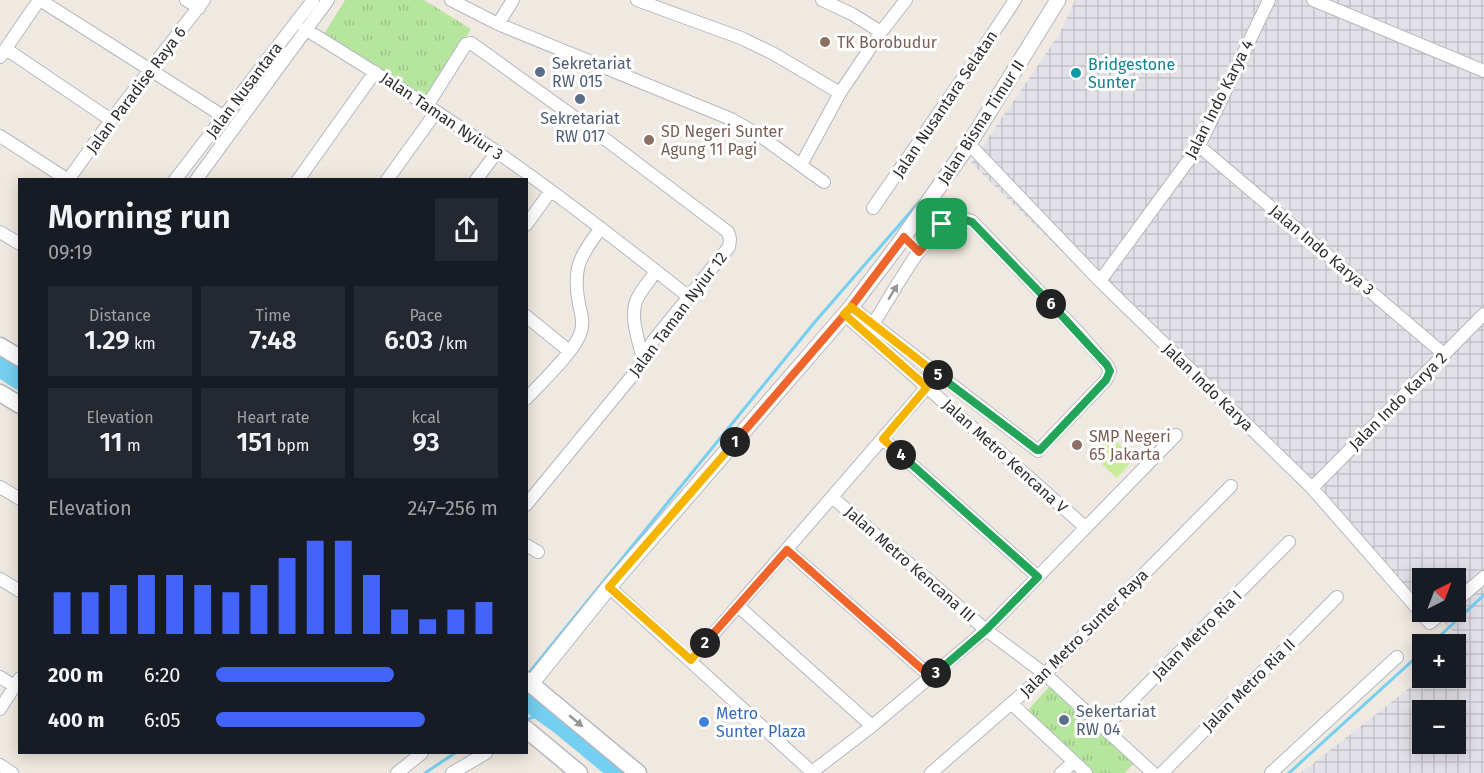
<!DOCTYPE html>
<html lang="en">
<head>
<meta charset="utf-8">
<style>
	:root { --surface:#171b24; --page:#242831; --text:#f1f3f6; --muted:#9ea1a6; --accent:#4264fb }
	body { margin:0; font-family:"Fira Sans",sans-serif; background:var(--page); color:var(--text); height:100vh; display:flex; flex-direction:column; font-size:22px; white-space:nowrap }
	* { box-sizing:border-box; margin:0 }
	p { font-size:20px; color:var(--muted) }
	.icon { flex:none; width:33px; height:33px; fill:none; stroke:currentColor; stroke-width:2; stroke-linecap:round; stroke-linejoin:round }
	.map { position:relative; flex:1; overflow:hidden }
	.panel { position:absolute; left:18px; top:178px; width:510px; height:576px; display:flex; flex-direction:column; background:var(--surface); border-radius:0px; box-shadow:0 3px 15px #0003 }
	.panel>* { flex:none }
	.needle { width:39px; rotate:42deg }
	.tools { position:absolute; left:1412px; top:568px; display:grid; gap:12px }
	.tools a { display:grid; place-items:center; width:54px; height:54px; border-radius:0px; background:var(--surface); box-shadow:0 3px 15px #0003; font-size:30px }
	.pin { position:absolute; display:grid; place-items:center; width:51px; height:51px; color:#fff; margin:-26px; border-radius:12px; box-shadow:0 3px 9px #0006 }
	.km { position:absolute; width:30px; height:30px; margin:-15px; border-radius:50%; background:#222; color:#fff; font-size:16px; line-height:30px; text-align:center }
	.round { display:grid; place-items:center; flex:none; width:63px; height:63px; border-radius:0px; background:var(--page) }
	.head { display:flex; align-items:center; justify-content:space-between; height:102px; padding:0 30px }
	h1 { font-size:33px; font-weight:600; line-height:45px }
	.metrics { display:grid; grid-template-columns:repeat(3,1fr); gap:9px; height:102px; padding:6px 30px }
	.metrics div { display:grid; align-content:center; border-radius:0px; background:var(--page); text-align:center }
	.metrics b { font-size:26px; font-weight:600 }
	.metrics small { font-size:16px; font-weight:400 }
	.metrics p { font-size:16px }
	.chart { height:168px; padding:12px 30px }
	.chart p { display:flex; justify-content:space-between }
	.chart svg { width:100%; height:108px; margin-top:6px; stroke:var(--accent); stroke-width:6 }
	ul { padding:0 30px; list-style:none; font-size:20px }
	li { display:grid; grid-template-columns:96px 72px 1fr; align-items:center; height:45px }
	li i { height:15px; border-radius:8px; background:var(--accent) }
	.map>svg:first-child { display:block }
</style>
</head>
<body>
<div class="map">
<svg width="1484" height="773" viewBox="0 0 1484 773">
	<defs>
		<pattern id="industrial-grid" width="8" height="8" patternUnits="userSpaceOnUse" patternTransform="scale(1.5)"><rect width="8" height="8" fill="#e3e1e8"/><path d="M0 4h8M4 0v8" fill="none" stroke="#c3c1c7"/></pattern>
		<pattern id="park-tufts" width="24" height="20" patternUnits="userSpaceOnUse" patternTransform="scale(1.5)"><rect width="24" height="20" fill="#b6e59e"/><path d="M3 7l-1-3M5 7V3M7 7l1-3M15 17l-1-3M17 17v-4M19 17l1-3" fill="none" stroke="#9dc588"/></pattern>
	</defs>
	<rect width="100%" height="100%" fill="#efe9e1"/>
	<path fill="url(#industrial-grid)" fill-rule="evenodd" d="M1075,0H1484V773H1301L1422,678H1455V652L1465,643L1433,612H1455V579H1422V601L971,163L1060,33ZM1422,711H1455V744H1422Z"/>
	<path fill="url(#park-tufts)" d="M345,0H424L471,29L429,98L324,34Z
		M1053,683L1136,761L1125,773H1091L1026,712Z"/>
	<path fill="#c9ec9a" d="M1108,434L1134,459L1117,478L1090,453Z"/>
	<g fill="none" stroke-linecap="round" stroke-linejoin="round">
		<path stroke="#75cff0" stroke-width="3" d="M1430,645L1484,595
			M528,674L814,323L920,201
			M526,720L543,713
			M425,773L455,753
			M1289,773L1422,652"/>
		<path stroke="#75cff0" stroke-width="20" d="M0,367L20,380
			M526,700L562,726L619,773"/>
		<g stroke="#b4b7c1" stroke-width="14">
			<path id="minor" d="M40,0L223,116
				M186,0L199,8
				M451,0L498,24L731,119L759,135L824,182
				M637,0L741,38L774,54L840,93
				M822,0L852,14L881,32
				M1313,0L1484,71
				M498,24L513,0
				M305,29C370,69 434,109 497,152C563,198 626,247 689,297
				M6,49L111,120
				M0,57L39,0
				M427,106L466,44L471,43L609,142L728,232L730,239L729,247L653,341L637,370L526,505
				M0,136L68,180L111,120L204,0
				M969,144L1100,281L1312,488L1430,623L1443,612
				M1199,146L1445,355
				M801,165L840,93L881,32L906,0
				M175,180L313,0
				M196,180L328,0
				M298,180L375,72
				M387,180L436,112
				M476,180L497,152
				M873,208L972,65L1015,0
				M526,225L550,192
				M0,232L20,244
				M1100,281L1199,146L1269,0
				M851,307L1038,451L1106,380L1110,371L1107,365L1078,332L972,221L954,216C926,229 891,297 873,324
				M844,314L1085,527
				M526,316L569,351
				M643,359C639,342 629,316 637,299C642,289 650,280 656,271
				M526,399C540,384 577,349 581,331C584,322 581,313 579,304C572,268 580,256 601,228
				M883,439L1038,577
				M0,487L20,499
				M1312,488L1484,314
				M832,497L986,630L1045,674L1153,773
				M526,545L538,552
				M787,550L931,677
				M0,579L20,591
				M609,587L813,773
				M1455,602L1484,577
				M738,606L872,726
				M691,660L927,387
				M0,677L14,686
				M1012,704L1086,773
				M0,709L20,678
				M1104,728L1289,542
				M0,765L12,773
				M812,772L872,726L986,630L1176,435
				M397,773L422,753
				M452,773L486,753
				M931,773L1045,674L1231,486
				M1061,773L1074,762
				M1162,773L1337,597
				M1271,773L1397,657"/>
		</g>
		<g stroke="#b4b7c1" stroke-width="17">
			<path id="tertiary" d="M531,684L609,587L851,307L898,245L969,144L1058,0"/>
		</g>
		<g stroke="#b4b7c1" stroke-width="19">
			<path id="secondary" d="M0,346L20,358
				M0,393L20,405
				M526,680L638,773
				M526,729L579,773"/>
		</g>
		<use href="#minor" stroke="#fff" stroke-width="12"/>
		<use href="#tertiary" stroke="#fff" stroke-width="15"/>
		<use href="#secondary" stroke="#fff" stroke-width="16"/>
	</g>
	<defs><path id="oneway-solid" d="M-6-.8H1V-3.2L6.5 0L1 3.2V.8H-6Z" transform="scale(1.5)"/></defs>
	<g fill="#969696">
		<use href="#oneway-solid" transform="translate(893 292) rotate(-58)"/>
		<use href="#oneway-solid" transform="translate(576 721) rotate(40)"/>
	</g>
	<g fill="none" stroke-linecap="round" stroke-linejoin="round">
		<g stroke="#fff" stroke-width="12">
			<path id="split-1" d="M735,442L851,307L904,237L919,252L942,224"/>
		</g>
		<g stroke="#fff" stroke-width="12">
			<path id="split-2" d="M705,643L691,660L609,587L735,442"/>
		</g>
		<g stroke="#fff" stroke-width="12">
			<path id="split-3" d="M705,643L787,550L931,677L936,673"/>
		</g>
		<g stroke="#fff" stroke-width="12">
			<path id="split-4" d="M901,455L1038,577L986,630L936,673"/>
		</g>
		<g stroke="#fff" stroke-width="12">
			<path id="split-5" d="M901,455L883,439L927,387L844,314L851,307L938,375"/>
		</g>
		<g stroke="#fff" stroke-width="12">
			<path id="split-6" d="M938,375L1037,450H1040L1106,380L1110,371L1107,365L1051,304"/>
		</g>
		<g stroke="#fff" stroke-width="12">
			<path id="split-7" d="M942,224L954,216L972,222L1051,304"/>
		</g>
		<use href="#split-1" stroke="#f0652b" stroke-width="8"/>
		<use href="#split-2" stroke="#f5b400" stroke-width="8"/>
		<use href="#split-3" stroke="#f0652b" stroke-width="8"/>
		<use href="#split-4" stroke="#22a559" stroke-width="8"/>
		<use href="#split-5" stroke="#f5b400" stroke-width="8"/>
		<use href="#split-6" stroke="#22a559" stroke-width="8"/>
		<use href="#split-7" stroke="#22a559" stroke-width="8"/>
	</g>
	<g fill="#8d6e63" stroke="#fff" stroke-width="2">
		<circle cx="825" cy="42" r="6"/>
		<circle cx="649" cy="140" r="6"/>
		<circle cx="1077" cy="445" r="6"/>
	</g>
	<g fill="#5c6f8a" stroke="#fff" stroke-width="2">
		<circle cx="540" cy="72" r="6"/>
		<circle cx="580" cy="99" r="6"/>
		<circle cx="1064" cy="720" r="6"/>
	</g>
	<circle fill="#0f9aa8" stroke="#fff" stroke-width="2" cx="1076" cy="73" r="6"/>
	<circle fill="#3f7fe0" stroke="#fff" stroke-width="2" cx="704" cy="722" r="6"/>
	<g text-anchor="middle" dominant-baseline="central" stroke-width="6" stroke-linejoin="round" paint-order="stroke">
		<g font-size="16" fill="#785e54" stroke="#fff" text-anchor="start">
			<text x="837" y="42">TK Borobudur</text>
			<text x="661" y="131">SD Negeri Sunter<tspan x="661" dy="18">Agung 11 Pagi</tspan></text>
			<text x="1089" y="436">SMP Negeri<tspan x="1089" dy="18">65 Jakarta</tspan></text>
		</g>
		<g font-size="16" fill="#4e5e75" stroke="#fff" text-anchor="start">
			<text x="552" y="63">Sekretariat<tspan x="552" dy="18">RW 015</tspan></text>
			<text x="580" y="118" text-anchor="middle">Sekretariat<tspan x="580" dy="18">RW 017</tspan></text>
			<text x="1076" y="711">Sekertariat<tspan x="1076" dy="18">RW 04</tspan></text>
		</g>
		<g font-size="16" fill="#0d838f" stroke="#fff" text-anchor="start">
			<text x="1088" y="64">Bridgestone<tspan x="1088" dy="18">Sunter</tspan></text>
		</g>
		<g font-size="16" fill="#2e2e2e" stroke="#fff">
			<text transform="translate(136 90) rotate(-53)">Jalan Paradise Raya 6</text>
			<text transform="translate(244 90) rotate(-53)">Jalan Nusantara</text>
			<text transform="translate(1219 99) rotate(-63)">Jalan Indo Karya 4</text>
			<text transform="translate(945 104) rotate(-56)">Jalan Nusantara Selatan</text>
			<text transform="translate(442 116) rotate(34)">Jalan Taman Nyiur 3</text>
			<text transform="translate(981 122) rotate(-57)">Jalan Bisma Timur II</text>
			<text transform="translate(1322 250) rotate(40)">Jalan Indo Karya 3</text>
			<text transform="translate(678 314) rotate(-53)">Jalan Taman Nyiur 12</text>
			<text transform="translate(1208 387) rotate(44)">Jalan Indo Karya</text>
			<text transform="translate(1398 401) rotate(-45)">Jalan Indo Karya 2</text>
			<text transform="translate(1005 456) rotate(42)">Jalan Metro Kencana V</text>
			<text transform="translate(910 564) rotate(41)">Jalan Metro Kencana III</text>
			<text transform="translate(1084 633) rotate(-45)">Jalan Metro Sunter Raya</text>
			<text transform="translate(1197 635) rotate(-45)">Jalan Metro Ria I</text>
			<text transform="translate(1249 685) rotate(-45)">Jalan Metro Ria II</text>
		</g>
		<g font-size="16" fill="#366cbe" stroke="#fff" text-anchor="start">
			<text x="716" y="713">Metro<tspan x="716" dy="18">Sunter Plaza</tspan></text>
		</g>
	</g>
</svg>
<div class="tools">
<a><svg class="needle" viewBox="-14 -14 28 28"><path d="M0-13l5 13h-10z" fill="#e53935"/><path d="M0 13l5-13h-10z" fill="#9ea1a6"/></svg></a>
<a>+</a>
<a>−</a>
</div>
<div class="pin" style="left:942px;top:224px;background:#1e9e55"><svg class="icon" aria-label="arrive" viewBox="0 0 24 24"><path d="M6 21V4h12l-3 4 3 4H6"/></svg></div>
<b class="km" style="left:735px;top:442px">1</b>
<b class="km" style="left:705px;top:643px">2</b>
<b class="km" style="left:936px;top:673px">3</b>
<b class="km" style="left:901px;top:455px">4</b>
<b class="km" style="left:938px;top:375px">5</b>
<b class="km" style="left:1051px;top:304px">6</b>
<section class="panel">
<div class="head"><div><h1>Morning run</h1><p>09:19</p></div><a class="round"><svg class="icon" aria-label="share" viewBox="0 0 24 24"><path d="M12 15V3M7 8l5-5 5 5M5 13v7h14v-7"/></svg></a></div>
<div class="metrics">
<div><p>Distance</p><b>1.29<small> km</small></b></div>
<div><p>Time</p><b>7:48</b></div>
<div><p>Pace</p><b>6:03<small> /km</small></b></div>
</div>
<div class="metrics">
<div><p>Elevation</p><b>11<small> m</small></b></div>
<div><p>Heart rate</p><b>151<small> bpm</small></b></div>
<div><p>kcal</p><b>93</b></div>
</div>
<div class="chart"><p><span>Elevation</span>247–256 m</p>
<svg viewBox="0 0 160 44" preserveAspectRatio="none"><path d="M5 44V27M15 44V27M25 44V24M35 44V20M45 44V20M55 44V24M65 44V27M75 44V24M85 44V13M95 44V6M105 44V6M115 44V20M125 44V34M135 44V38M145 44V34M155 44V31"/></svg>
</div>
<ul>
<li><b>200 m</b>6:20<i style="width:63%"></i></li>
<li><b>400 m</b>6:05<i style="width:74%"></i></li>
</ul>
</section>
</div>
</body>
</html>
